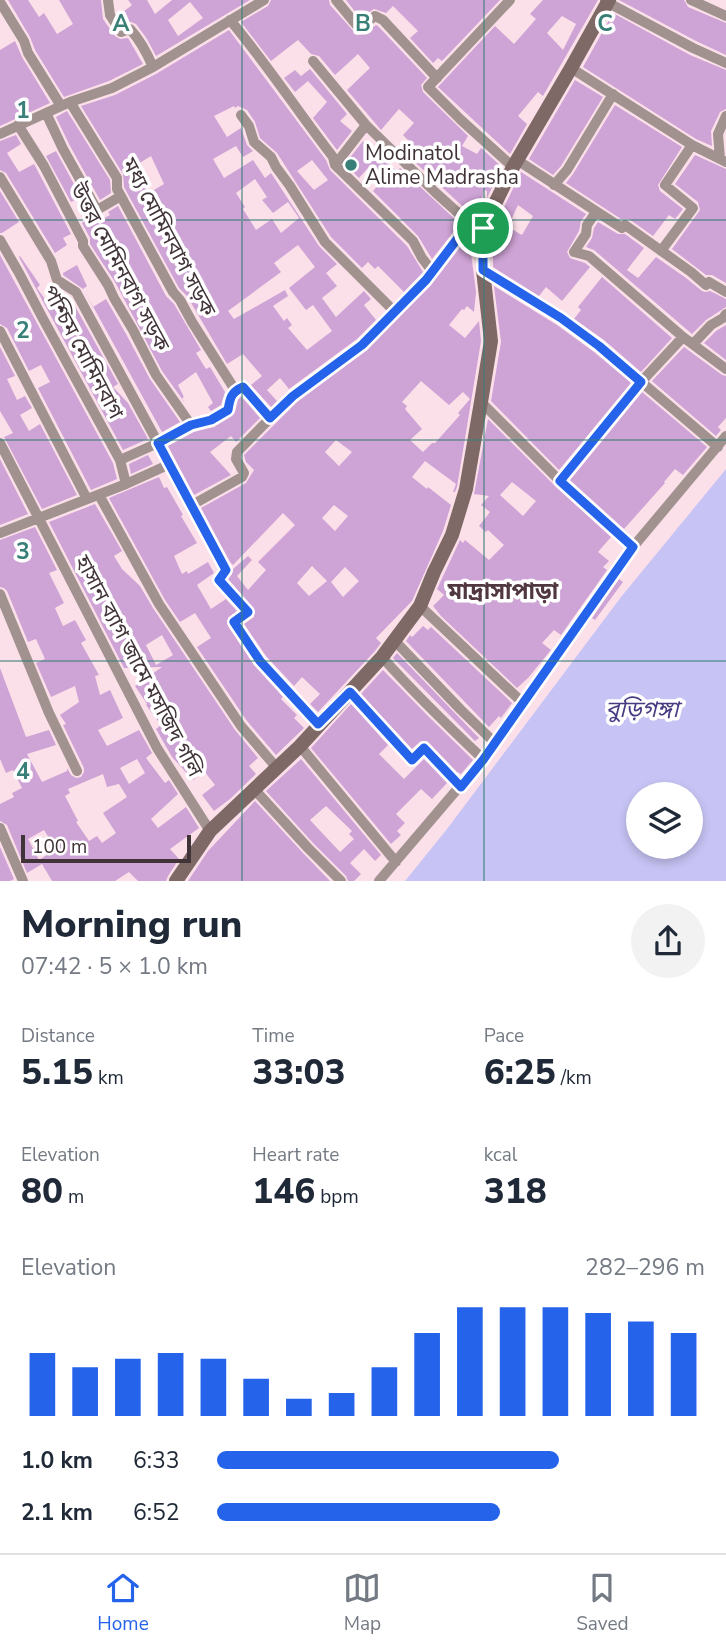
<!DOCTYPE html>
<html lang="en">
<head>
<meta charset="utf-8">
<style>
	:root { --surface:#fff; --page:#f2f2f3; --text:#1f2937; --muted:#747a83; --line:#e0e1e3; --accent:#2563eb }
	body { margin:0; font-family:"Nunito Sans","Noto Sans Bengali",sans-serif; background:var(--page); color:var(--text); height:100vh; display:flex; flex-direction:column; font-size:26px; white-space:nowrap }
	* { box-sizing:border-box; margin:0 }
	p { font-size:23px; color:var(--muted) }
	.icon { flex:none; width:38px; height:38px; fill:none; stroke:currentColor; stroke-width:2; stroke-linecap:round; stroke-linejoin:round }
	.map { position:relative; height:881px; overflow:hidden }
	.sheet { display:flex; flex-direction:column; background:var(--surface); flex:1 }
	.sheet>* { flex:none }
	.fabs { position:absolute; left:626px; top:782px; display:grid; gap:14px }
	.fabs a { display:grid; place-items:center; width:77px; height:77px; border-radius:50%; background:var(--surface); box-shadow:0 4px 10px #0003; font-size:35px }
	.scale { position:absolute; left:21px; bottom:18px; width:170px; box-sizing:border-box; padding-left:7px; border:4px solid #413438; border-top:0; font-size:19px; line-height:24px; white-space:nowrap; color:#413438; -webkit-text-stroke:5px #fff; paint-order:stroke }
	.pin { position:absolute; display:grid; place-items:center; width:60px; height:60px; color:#fff; margin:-30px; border:4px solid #fff; border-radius:50%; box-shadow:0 2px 7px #0007 }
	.round { display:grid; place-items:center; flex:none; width:74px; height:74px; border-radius:37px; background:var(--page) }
	.head { display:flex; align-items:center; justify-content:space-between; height:119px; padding:0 21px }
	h1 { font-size:38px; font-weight:800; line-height:52px }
	.stats { display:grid; grid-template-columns:repeat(3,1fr); gap:10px; height:119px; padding:7px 21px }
	.stats div { display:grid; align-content:center }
	.stats b { font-size:35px; font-weight:800 }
	.stats small { font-size:19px; font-weight:400 }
	.stats p { font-size:19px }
	.chart { height:196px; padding:14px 21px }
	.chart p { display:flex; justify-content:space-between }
	.chart svg { width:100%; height:126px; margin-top:7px; stroke:var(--accent); stroke-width:6 }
	ul { padding:0 21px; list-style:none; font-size:23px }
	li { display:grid; grid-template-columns:112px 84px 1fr; align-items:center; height:52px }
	li i { height:18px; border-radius:9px; background:var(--accent) }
	.dock { display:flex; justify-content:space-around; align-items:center; height:98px; border-top:2px solid var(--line); background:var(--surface); font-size:19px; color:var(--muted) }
	.dock a { display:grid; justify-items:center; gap:4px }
	.dock .current { color:var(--accent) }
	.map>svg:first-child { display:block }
</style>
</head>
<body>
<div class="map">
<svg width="726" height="881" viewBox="0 0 726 881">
	<rect width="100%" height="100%" fill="#fce0e9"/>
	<path fill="#c7c4f5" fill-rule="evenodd" d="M726,469V881H405L447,829L621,597ZM639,794H691V847H639Z"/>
	<path fill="#cea3d5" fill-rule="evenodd" d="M8,0H28L39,17L44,13L57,34L73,24L59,0H101L103,19L115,36L120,39L128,38L143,64L109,81L64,97L35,50L30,37Z
		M128,0H147L155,14L172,0H250L156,56L147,39L136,24L131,22L124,23L119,15L132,5ZM190,2L203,18L178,36L168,20Z
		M271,0H329L330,5L357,35L363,34L376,25L378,26L427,78L421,85L423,92L468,136L462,146L477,154L481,148L502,167L487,198V191L484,190L480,208L473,216L404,152L412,144L403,135L414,123L399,109L381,130L347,90L370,68L358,54L335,75L319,56L311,54L298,40L271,61L241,22L268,6Z
		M346,0H500L442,61L438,58L433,63L410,38L418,31L393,6L386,13L374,9L360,18Z
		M543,0H598L543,96L538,92L518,116L527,124L510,154L438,87L495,26L514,44L536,19L530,14ZM562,16L576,24L563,50L547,33Z
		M619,0H684L688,7L726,23V55L696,41Z
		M613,13L690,55L726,70V109L720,112L711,131L712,146L696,139L583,67Z
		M229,30L326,160L330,170L407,246L423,272L404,292L378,266L375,269L368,262L362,268L331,237L277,153L260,138L255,122L247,110L238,106L235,108L234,106L214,116L227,137L241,128L247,145L253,151L243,157L236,146L213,159L224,178L253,160L265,178L271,173L319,246L337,264L326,273L337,286L322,298L336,317L364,291L371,299L364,305L376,320L357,339L289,389L280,378L267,390L277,401L271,407L251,385L262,376L243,354L227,364L187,296L179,288L124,187L123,174L81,106L115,95L156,74ZM151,156L164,184L149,193L133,167ZM312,160L328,180L314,190L297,171ZM255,179L267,197L262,200L273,213L288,202L299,218L281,233L272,219L256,230L243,209L245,207L236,193ZM298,245L315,267L289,288L306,310L313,305L332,331L307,350L288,328L292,325L287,318L284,321L273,306L288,296L285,290L234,319L228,311L281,272L274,263Z
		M15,41L22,57L50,103L0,126V50Z
		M310,69L347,114L340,121L352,131L337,150L313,118L327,102L308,81L295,92L284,78L295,70L301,76Z
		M575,80L603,97L561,166L553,175L529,159Z
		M615,105L682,147L658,185L660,191L683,209L675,219L669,215L653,236L629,219H621L566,183L573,174Z
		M67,111L110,180L111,193L100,200L70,146L56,117Z
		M16,135L21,144L7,153L19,172L34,164L71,234L63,238L67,245L55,253L6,173L0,170V141Z
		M363,141L397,171L400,168L460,224L432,259L418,236L373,191L382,181L368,168L359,178L345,164Z
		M56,151L81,197L71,202L46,156Z
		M695,155L726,169V283L712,275H706L672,249L700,210L698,202L675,184Z
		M521,172L586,214L581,221L579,231L567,252L570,258L585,263L590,267L562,301L546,287L539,296L493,267V230ZM518,205L533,216L522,235L508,227Z
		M0,191L19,222L2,233H0Z
		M118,206L166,296L174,304L201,350L196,353L206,369L210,367L225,392L221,405L211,411L208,407L213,403L196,372L178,385L184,397L182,398L185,403L162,371L115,282L90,244V238L82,223L89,218L93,224L110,215L108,212Z
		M598,222L618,234H625L644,248L627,270L638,278L656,257L686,278L702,291L705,292L710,291L726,299V307L706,320L692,334L594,250L586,247L592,238L594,228Z
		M473,236L471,253L476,292L474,312L467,306L464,310L462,309L449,325L465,338L479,321L481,341L457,487L455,492H453L456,484L425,461L412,477L427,489L428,487L451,505L443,531L412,601L376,638L381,643L375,651L318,712L310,704L320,694L302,677L294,686L266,656L244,624L254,617V609L228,579L232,574L233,569L248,556L252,560L237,576L248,590L266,570L258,562L295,525L283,513L233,565L230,562L201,508L246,483L254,470L246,462L244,455L298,401L367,350L431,285L468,237ZM421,381L449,405L463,392L470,399L458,413L460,415L435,443H432L423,452L410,440L422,429L405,409L407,406L402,402ZM336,440L352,452L339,466L325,452ZM334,505L348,516L335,531L322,518ZM312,566L327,581L309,596L297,583ZM345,567L359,581L343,597L331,582Z
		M0,255L113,463L117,479L91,490L38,388L50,382L41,365L29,371L7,328L0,324Z
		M20,256L40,285L37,288L49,305L66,295L70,297L118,384L113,387L128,403L148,439L123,450L19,257Z
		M77,265L87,286L83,289L63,275V273Z
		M602,277L672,338L641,372L604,340L574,319L581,310L578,307Z
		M494,286L557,325L594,352L631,383L559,470L491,401L501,342Z
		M84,290L93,307L106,299L126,334L150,379L180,422L162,432Z
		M726,325V360L704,343L716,331Z
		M0,347L15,376L7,379L17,400L25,396L32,408L20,415L29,431L40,424L77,495L42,509L4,437L13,433L0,411Z
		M684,347L722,375L726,376V418L718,427L721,430L716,436L652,381Z
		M642,392L707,447L683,475L675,469L664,482L665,483L624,529L570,480Z
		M241,396L260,418L236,442L231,436L210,452L231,475L194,495L168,446L194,432L214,427L232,416L235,412L238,400Z
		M488,419L555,486L611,537L598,552L609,561L603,567L607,570L561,635L554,630L542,643L551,650L528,678L517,688L441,616L433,606L444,595L437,589L460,540L463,543L465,540L489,560L504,545L488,530L486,532L479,526L490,512L481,505L489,496L474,494ZM512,482L536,501L523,516L500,495Z
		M148,455L153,464L131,474L129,464Z
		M0,459L28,514L0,525Z
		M159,477L164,488L167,487L183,515L181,516L197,543L174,556L182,574L187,571L188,574L208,562L214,573L197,585L211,609L226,599L237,611L228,618V626L254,665L283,697L281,699L297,715L294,718L304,728L276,755L247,721L197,647L211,638L195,613L180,622L165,600L109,498Z
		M95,504L122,551L114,556L122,569L140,586L153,608L235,730L258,758L249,766L256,774L230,799L214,811L202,795L215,785L204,771L193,780L172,757L156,729L161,725L146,705L147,704L135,686L162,667L124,668L49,522ZM162,635L173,655L156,665L146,645Z
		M35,527L57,570L49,573L64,603L55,608L63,626L75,620L86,640L81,643L99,675L95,676L100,695L110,690L123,718L98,730L107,746L139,730L152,753L146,758L165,783L169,780L178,794L151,819L158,828L186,807L199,828L170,849L179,859L168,876L166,881H138L129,872L115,881H52L42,864L27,873L7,825L0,821V804L14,797L12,793L22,788L13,770L6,773L0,759V668L26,737L49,730L56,745L27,754L42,782L67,771V768L71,775L76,778L81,777L84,772V768L63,725L66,724L60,715L79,702L75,686L51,697L36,663L45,659L36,639L28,642L7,591L4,588L0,587V540ZM137,759L145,773L129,784L120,768ZM103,774L107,787L119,784L127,797L103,813L116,833L102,843L97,836L89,841L76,822L78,821L65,796L70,793L68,789ZM44,830L56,849L39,860L28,839Z
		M619,579L623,582L595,620L592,618Z
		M423,626L428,630L431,627L512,703L501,718L499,716L489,727L406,641L410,635L412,637Z
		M397,653L479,738L475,741L393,658Z
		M383,670L426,714L473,760L461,774L457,772L427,741H421L412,749L361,694Z
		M351,704L388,745L379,754L404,779L424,759L447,783L432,799L421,789L396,814L405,823L397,831L401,835L391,844L311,748Z
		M301,759L381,855L375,861L364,849L350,863L361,874L354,881H348L346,876L313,843L266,791ZM326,806L352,831L349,834L354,839L340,852L310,820Z
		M255,801L303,853L330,881H188L208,851Z
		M0,847L14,879L10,881H0Z"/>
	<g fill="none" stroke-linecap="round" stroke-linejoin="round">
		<path stroke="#a19290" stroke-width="10" d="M108,0L110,15L121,32L130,29C141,41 147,53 153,67
			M336,0L359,28L375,16L383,20L437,78
			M510,0L428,87L461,120L513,167
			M691,0L726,16
			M605,1L693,48L726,63
			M0,2L24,41L28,53L61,106
			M230,20C267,64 298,112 333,157L335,165L413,241L422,258L432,271
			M313,61L366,125L436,193L476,229
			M571,68L692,145L726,162
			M70,102L117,178V189L173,292L180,300L192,322L235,390
			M46,113L63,149L97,210L121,196
			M241,115L249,126L254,142L271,157L276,167L290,186L325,242L395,312
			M18,125L44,166L83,241V246L108,285L114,298L133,330L156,375L191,425
			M0,134L70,102L112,88L153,67L264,0
			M720,159L718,134L726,116
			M517,160L622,228L625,225L691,272L706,285L709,282L726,292
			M335,165L366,125
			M0,177L51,261L57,280L76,292L158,443L191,425L211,420L228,410C230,398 231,392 243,387L270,418
			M554,185L567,170L613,94
			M596,212L587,225L586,234L574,252L589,256L683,337L726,369
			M0,240L19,273L42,317L120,460L126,484
			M661,251L693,208L665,185L692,145
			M483,270L561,319L599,346L718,447
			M0,331L87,499
			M693,344L711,325L723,318L726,314
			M481,402L560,481L633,547
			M0,443L157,748L210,831
			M120,460L158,443L226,570L219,580L248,613L234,622L260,661L319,724
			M560,481L641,382L683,337
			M99,495L159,604L241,726L276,767
			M192,505L242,477L244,473L236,459L237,452L293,395L362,345L426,280L464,230L483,228
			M0,533L126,484L170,464
			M0,594L49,713L77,771
			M420,606L523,703
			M394,640L461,710L495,743
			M382,657C414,693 448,726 483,759
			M350,692L412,760L424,748L461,787
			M300,746L396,862
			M254,789L308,848L341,881
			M0,828L23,881
			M379,881L483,759L633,547L726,436"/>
		<path stroke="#7e6966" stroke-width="14" d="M176,881L210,831L300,746L382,657L420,606L434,572L452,535L466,489L481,402L491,341L483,270V228L513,167L571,68L609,0"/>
	</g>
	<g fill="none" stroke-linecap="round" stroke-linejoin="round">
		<g stroke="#fff" stroke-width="14">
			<path id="route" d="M483,228V270L561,318L599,346L641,382L560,481L633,547L483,760L461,787L424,748L412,760L350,692L318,724L260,661L234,622L248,612L219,580L226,570L158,443L191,425L211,420L228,410C230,398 231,392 243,387L270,418L293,396L362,345L426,280L464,230Z"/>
		</g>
		<use href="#route" stroke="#2563eb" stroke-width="9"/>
	</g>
	<path fill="none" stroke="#387f77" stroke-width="2" stroke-opacity="0.55" d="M242,0V881M484,0V881M0,220H726M0,440H726M0,661H726"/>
	<circle fill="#387f77" stroke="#fff" stroke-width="2.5" cx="351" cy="165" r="7"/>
	<g text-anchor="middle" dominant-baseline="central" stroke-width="7" stroke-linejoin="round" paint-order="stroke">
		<g font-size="21" fill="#413438" stroke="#fff" text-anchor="start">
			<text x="365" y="153">Modinatol<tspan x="365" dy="24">Alime Madrasha</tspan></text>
		</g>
		<g font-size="21" fill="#413438" stroke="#fff">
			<text transform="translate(169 237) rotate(62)">মধ্য মোমিনবাগ সড়ক</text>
			<text transform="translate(120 267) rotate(62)">উত্তর মোমিনবাগ সড়ক</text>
			<text transform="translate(83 352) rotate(62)">পশ্চিম মোমিনবাগ</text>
			<text transform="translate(139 666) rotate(62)">হাসান ব্যাগ জামে মসজিদ গলি</text>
		</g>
		<g font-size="23" font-weight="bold" fill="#513740" stroke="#fff">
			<text x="503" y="591">মাদ্রাসাপাড়া</text>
		</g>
		<g font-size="23" font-style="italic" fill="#473b82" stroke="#fff">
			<text x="642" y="709">বুড়িগঙ্গা</text>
		</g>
	</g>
	<g font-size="23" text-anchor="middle" font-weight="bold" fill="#387f77" stroke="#fff" stroke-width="7" stroke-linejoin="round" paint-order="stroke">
		<text x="121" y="31">A</text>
		<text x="363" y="31">B</text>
		<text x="605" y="31">C</text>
		<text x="23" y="118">1</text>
		<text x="23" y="338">2</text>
		<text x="23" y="559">3</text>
		<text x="23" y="779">4</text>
	</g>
</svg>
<div class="fabs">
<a><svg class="icon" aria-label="layers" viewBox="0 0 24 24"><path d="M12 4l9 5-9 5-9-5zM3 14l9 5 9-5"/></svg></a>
</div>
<div class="scale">100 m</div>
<div class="pin" style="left:483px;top:228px;background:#1e9e55"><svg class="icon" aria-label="arrive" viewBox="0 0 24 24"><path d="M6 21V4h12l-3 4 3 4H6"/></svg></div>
</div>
<section class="sheet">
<div class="head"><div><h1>Morning run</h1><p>07:42 · 5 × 1.0 km</p></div><a class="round"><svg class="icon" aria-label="share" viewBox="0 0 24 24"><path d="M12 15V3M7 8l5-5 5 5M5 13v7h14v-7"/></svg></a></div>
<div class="stats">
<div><p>Distance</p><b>5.15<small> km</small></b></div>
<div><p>Time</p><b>33:03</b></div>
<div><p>Pace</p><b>6:25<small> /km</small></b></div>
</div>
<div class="stats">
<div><p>Elevation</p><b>80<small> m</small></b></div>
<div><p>Heart rate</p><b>146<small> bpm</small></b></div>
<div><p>kcal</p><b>318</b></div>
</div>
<div class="chart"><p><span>Elevation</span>282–296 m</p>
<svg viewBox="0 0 160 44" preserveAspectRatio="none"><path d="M5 44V22M15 44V27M25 44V24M35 44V22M45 44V24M55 44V31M65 44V38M75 44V36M85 44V27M95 44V15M105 44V6M115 44V6M125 44V6M135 44V8M145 44V11M155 44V15"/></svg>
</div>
<ul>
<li><b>1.0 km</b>6:33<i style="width:70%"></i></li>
<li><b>2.1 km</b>6:52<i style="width:58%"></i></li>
</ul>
</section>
<nav class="dock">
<a class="current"><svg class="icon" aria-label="home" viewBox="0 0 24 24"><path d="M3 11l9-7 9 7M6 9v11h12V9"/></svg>Home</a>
<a><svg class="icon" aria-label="map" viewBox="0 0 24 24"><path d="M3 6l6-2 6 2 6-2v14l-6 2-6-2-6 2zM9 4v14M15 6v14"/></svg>Map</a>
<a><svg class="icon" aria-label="saved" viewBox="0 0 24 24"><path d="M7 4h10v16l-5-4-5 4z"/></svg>Saved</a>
</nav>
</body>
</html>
